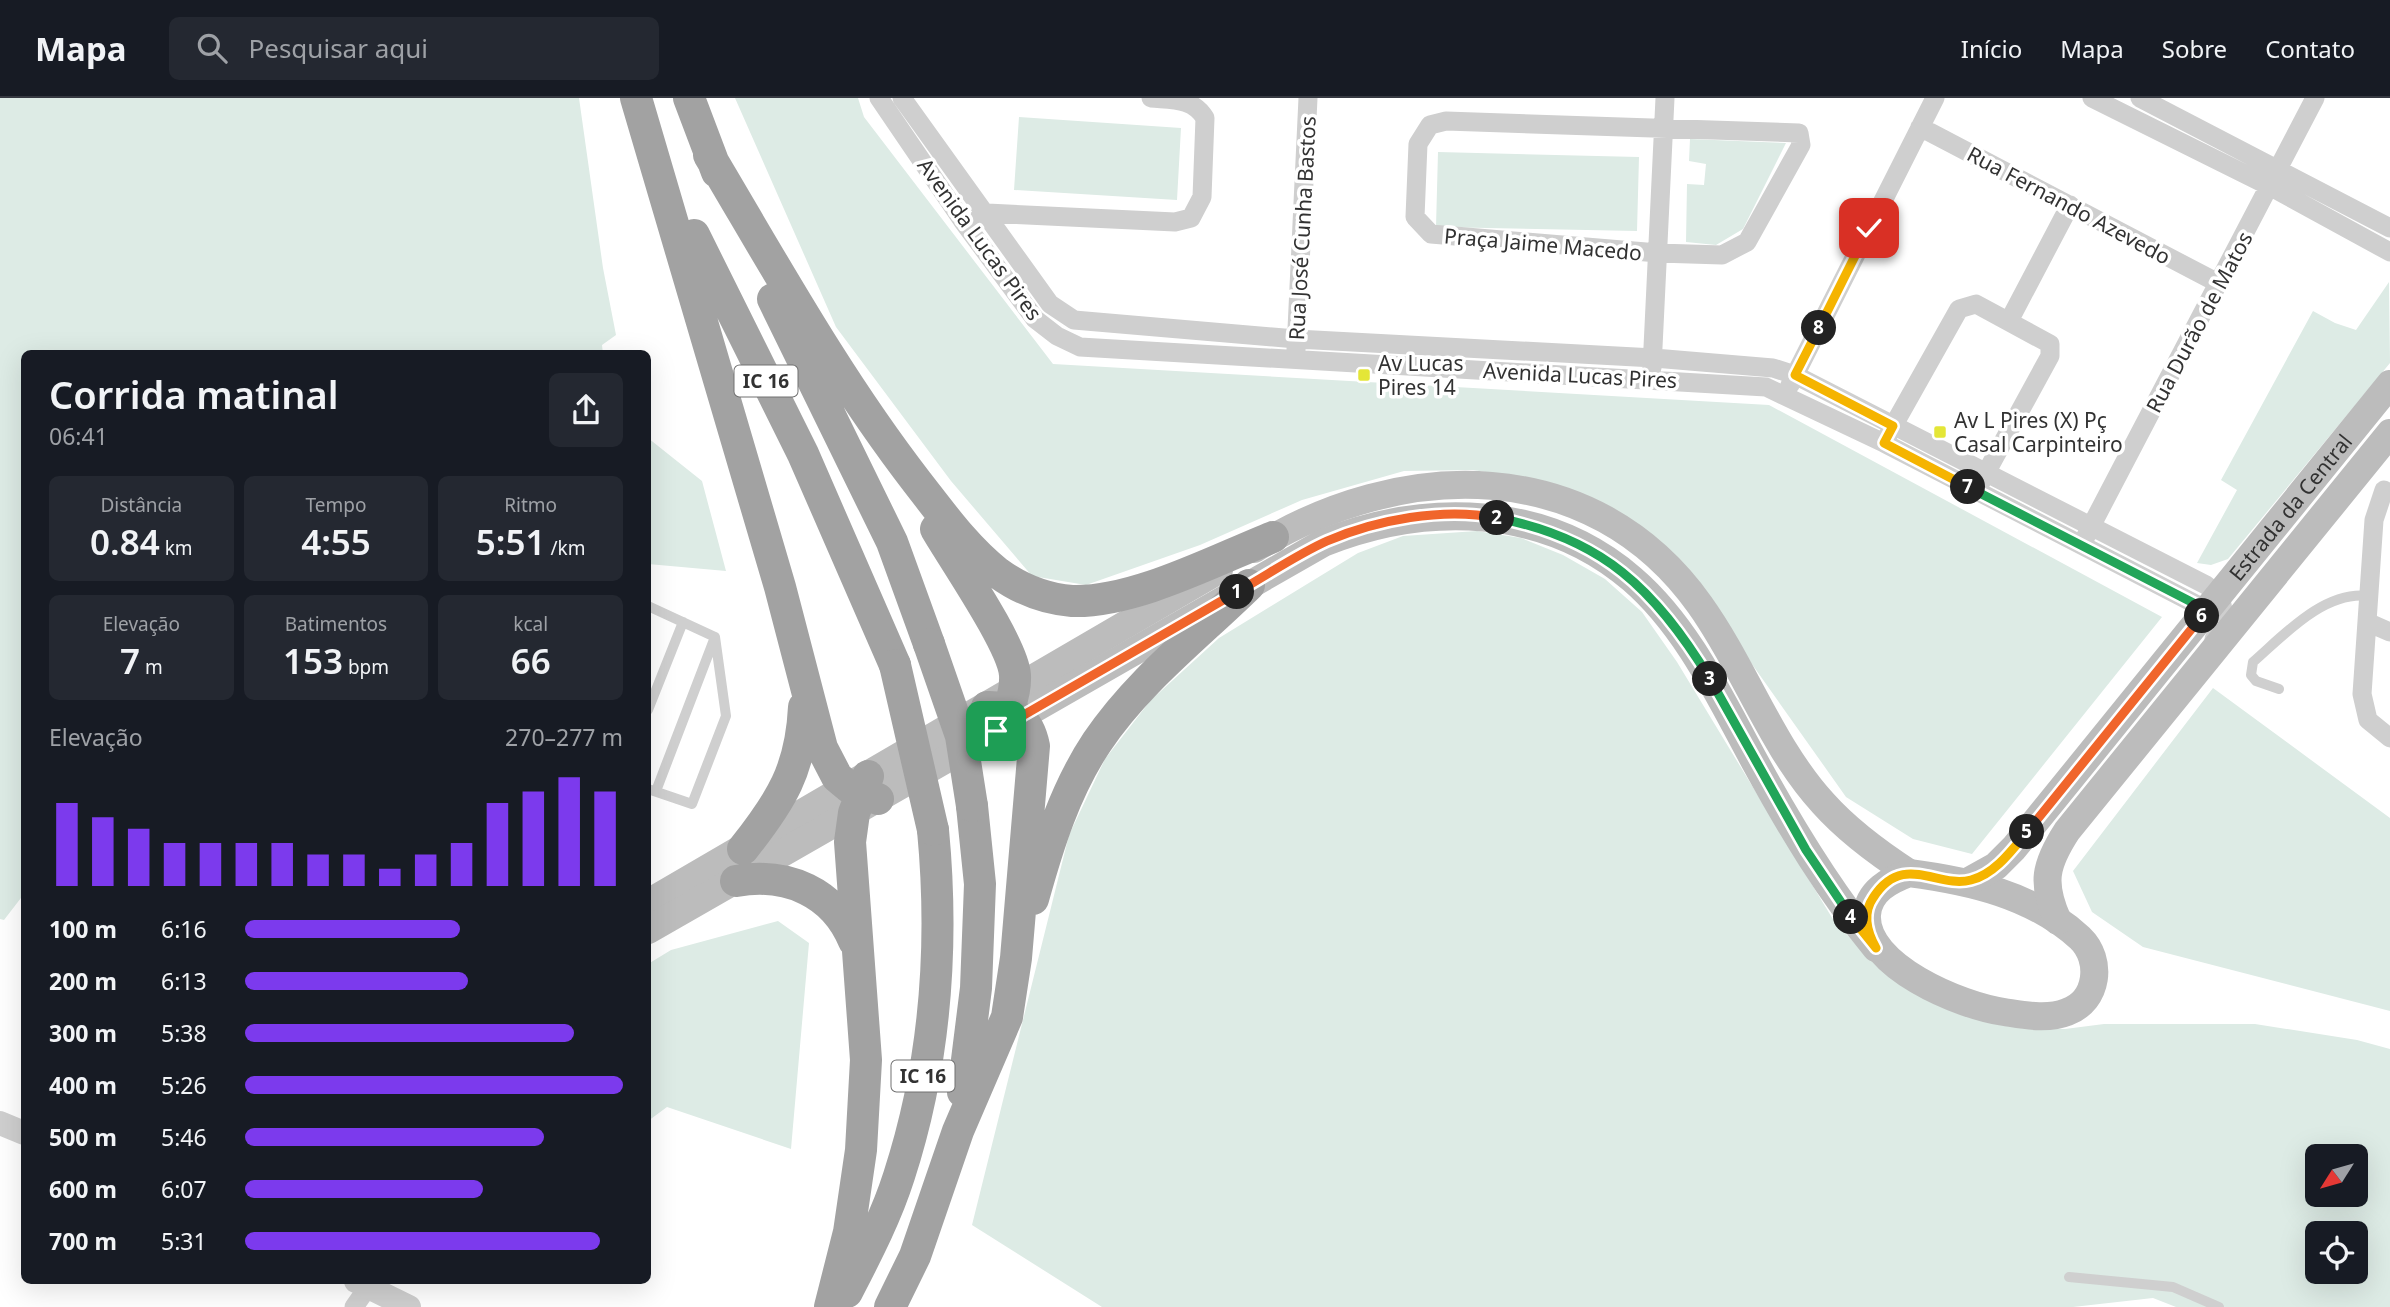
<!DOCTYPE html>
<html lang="pt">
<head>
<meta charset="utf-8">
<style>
	:root { --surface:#171b24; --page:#242831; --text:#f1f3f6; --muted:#9ea1a6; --line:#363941; --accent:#7c3aed }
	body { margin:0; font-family:"Noto Sans",sans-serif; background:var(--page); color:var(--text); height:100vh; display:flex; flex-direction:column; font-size:26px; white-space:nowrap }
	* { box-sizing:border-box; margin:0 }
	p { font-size:23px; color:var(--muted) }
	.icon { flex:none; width:38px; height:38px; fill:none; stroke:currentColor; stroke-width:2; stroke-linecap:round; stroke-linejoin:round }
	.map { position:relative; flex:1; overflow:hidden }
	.side { position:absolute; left:21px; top:252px; width:630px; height:934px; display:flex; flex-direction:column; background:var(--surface); border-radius:10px; box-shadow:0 7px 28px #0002 }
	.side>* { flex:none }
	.needle { width:46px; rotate:233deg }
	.tools { position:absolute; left:2305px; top:1046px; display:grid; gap:14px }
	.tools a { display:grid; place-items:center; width:63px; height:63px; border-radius:10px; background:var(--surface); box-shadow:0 7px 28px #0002; font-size:35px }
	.pin { position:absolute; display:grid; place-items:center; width:60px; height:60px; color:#fff; margin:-30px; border-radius:14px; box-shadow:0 4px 10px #0006 }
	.km { position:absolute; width:35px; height:35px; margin:-18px; border-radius:50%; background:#222; color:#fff; font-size:19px; line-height:35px; text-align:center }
	.round { display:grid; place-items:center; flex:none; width:74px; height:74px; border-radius:10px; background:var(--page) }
	.summary { display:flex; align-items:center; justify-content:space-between; height:119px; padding:0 28px }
	h1 { font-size:38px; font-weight:600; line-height:52px }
	.stats { display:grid; grid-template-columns:repeat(3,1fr); gap:10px; height:119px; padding:7px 28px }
	.stats div { display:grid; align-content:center; border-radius:10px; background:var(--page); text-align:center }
	.stats b { font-size:35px; font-weight:600 }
	.stats small { font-size:19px; font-weight:400 }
	.stats p { font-size:19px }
	.chart { height:196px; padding:14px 28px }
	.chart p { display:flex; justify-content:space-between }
	.chart svg { width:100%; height:126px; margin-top:7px; stroke:var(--accent); stroke-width:6 }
	ul { padding:0 28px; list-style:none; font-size:23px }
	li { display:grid; grid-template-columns:112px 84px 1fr; align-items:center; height:52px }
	li i { height:18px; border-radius:9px; background:var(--accent) }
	header { display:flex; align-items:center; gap:42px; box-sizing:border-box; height:98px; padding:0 35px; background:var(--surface); border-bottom:2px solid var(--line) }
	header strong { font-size:33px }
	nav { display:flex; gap:38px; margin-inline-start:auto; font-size:24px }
	.search { width:490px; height:63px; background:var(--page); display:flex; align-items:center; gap:18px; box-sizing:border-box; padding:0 24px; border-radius:10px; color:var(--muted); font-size:26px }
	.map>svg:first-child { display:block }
</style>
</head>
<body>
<header>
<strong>Mapa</strong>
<div class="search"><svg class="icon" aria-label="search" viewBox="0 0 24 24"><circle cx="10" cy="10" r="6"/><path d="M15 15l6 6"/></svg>Pesquisar aqui</div>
<nav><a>Início</a><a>Mapa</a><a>Sobre</a><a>Contato</a></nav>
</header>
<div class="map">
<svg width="2390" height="1209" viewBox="0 0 2390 1209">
	<rect width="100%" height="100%" fill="#fff"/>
	<path fill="#ddebe5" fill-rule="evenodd" d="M0,0H579L603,170L616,237L602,247L603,256H24V796L4,822L0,821Z
		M735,0H858L864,19L1053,266L1769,307L2162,519L1972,756L1913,741L1846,699L1708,504L1611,412L1542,383L1473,372L1404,373L1302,402L1200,447L1086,487L1032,478L951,383L836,229Z
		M1019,19L1181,30L1177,102L1014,92Z
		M1690,41L1786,45L1743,131L1716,147L1686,144L1687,86L1704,87L1706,66L1689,63Z
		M1438,54L1639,59L1637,133L1436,129Z
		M2389,184L2390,265L2228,461L2211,467L2197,465L2237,392L2221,382L2313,213L2335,225L2356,232Z
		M648,340L702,383L726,473L648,466Z
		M1477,433L1521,440L1563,457L1605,481L1642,514L1677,564L1834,823L1879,870L2030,930L2065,931L2104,926H2255L2357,942L2390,951V1209H2176L2153,1200L2073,1209H1102L972,1127L1069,737L1105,661L1150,603L1219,540L1317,480L1358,455L1403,438ZM2317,1059H2356V1097H2317ZM2317,1136H2356V1174H2317Z
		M2213,590L2390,720V913L2143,849L2092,814L2073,773Z
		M778,823L809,845L791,1051L667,1009L648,1023V866L671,852Z"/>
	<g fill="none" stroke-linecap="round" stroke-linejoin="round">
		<path stroke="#cfcfcf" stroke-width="10" d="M648,508L715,539
			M2279,591L2256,583L2251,577L2253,564C2283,538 2324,492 2369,498
			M648,612L683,524
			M648,691L692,706L726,618L715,539
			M656,693L715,539
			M2069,1179L2173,1189L2219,1209"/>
		<path stroke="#cfcfcf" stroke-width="19" d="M879,0L962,122L1035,221L1057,238L1080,249L1766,289L1884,345L2207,512L2219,513
			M902,0L1050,206L1074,222L1296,241L1654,260L1773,270L1795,277L2206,487C2227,502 2227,520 2214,541
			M2092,0L2271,89L2390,154
			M2140,0L2390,130
			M1446,23L1799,35L1801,47L1747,144L1722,157L1658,155L1431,136L1415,119L1418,46L1430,27Z
			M1920,29L2218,185
			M980,118L987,115L1175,124L1191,120L1202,99L1205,20C1193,0 1173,2 1151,0
			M2009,223L2070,107
			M1296,252L1308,0
			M1652,270L1665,0
			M1790,287L1935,0
			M1887,339L1959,211L1976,206L2050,246V258L1980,386
			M2384,392L2374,422L2362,596L2368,622L2390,640
			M2085,440L2315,0
			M2367,524L2390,534
			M354,1209L368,1189"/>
		<path stroke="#cfcfcf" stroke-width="24" d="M0,1025L24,1035
			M356,1183L409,1209"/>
		<g stroke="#bcbcbc" stroke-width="28">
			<path d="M1254,451C1400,360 1592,355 1700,507C1745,570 1771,648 1823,705C1848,733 1878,755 1909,775"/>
			<path d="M1909,775C1970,783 2033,797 2080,840C2103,862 2098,903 2067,914C2047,922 2024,917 2004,914C1961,908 1864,868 1867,817C1868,793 1890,782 1909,775Z"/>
			<path id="s1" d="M1969,783L1996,768L2014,750L2390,286"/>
			<path d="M648,805L1219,472"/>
			<path d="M2058,823C2041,785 2045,767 2067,733L2390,335"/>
			<path d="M648,832L1323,445C1426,404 1545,406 1632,481C1688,529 1721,602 1755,664C1791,730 1829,793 1876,850"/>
		</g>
		<path stroke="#a2a2a2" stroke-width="32" d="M636,0L780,489L822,650L837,679L849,689L878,701
			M689,0L717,74
			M709,57C775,168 838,282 917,384C942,416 966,450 998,475C1020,491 1045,501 1072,503C1134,505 1215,462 1273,439
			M694,137L803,356L895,567
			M773,201L892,444L929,546
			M936,431C954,462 1013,547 1015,577C1016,598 1007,616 997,633
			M743,751C781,703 801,672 804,609
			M736,783C787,774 834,794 854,843
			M1033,801C1048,747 1065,692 1097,644C1137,584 1198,537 1249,487
			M963,994L976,890L980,786L972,708
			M847,1194C866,1157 886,1119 899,1078C935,967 944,848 933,732
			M830,1209L849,1134L861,1052L866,962L850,744L854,715L868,678
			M890,1209L915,1158L958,1033L1007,919L1016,860L1034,648C1029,622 1013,608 987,609"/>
		<path stroke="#a2a2a2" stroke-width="32" d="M929,546L961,638L972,708
			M895,567L933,732"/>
	</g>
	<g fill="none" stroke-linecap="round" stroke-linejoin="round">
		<g stroke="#fff" stroke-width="14">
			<path id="split-1" d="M996,633L1237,494"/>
		</g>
		<g stroke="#fff" stroke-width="14">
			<path id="split-2" d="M1237,494C1266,478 1296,457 1327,443C1376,422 1443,409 1497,420"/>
		</g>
		<g stroke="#fff" stroke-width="14">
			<path id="split-3" d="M1497,420C1602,440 1655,491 1710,581"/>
		</g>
		<g stroke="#fff" stroke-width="14">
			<path id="split-4" d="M1710,581L1806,752L1851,819"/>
		</g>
		<g stroke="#fff" stroke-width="14">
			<path id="split-5" d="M1851,819L1876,850C1867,834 1862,816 1873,800C1903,753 1937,791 1971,782C1995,776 2012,752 2027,734"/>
		</g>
		<g stroke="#fff" stroke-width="14">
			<path id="split-6" d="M2027,734L2202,518"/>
		</g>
		<g stroke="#fff" stroke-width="14">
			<path id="split-7" d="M1968,389L2207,512L2202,518"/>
		</g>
		<g stroke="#fff" stroke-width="14">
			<path id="split-8" d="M1819,230L1795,277L1893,328L1884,345L1968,389"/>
		</g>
		<g stroke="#fff" stroke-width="14">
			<path id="split-9" d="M1819,230L1869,130"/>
		</g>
		<use href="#split-1" stroke="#f0652b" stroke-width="9"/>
		<use href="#split-2" stroke="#f0652b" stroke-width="9"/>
		<use href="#split-3" stroke="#22a559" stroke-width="9"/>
		<use href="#split-4" stroke="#22a559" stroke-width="9"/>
		<use href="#split-5" stroke="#f5b400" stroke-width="9"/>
		<use href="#split-6" stroke="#f0652b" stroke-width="9"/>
		<use href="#split-7" stroke="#22a559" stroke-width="9"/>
		<use href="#split-8" stroke="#f5b400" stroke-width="9"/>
		<use href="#split-9" stroke="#f5b400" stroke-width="9"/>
	</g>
	<g fill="#e4e637" stroke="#fff" stroke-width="2.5">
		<rect x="1357" y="270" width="14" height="14" rx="3.5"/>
		<rect x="1933" y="327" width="14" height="14" rx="3.5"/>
	</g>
	<g text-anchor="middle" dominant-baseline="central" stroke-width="7" stroke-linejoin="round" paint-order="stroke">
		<g fill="#fff" stroke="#707070" stroke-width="2">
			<rect x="734.5" y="267.5" width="63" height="31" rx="5"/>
			<rect x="891.5" y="962.5" width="63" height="31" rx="5"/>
		</g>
		<g font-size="19" font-weight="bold" fill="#323232">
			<text x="766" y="283">IC 16</text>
			<text x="923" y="978">IC 16</text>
		</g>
		<g font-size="21" fill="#323232" stroke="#fff">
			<text transform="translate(2069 107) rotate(28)">Rua Fernando Azevedo</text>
			<text transform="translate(1302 130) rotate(-87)">Rua José Cunha Bastos</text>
			<text transform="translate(980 141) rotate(54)">Avenida Lucas Pires</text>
			<text transform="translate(1543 146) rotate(5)">Praça Jaime Macedo</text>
			<text transform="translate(2199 224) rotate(-62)">Rua Durão de Matos</text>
			<text transform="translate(1580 277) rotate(3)">Avenida Lucas Pires</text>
			<text stroke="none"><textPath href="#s1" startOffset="495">Estrada da Central</textPath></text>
		</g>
		<g font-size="21" fill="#323232" stroke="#fff" text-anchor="start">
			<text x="1378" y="265">Av Lucas<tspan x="1378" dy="24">Pires 14</tspan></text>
			<text x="1954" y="322">Av L Pires (X) Pç<tspan x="1954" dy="24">Casal Carpinteiro</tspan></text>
		</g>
	</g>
</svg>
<div class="tools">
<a><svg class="needle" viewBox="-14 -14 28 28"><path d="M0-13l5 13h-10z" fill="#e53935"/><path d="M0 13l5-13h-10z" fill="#9ea1a6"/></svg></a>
<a><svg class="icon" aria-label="locate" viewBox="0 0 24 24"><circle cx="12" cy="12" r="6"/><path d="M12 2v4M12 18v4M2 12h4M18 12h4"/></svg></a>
</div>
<div class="pin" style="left:996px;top:633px;background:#1e9e55"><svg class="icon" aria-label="arrive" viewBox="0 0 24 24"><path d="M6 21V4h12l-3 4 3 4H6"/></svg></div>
<div class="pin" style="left:1869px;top:130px;background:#d93025"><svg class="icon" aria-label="check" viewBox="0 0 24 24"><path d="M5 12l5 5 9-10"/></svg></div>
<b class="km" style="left:1237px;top:494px">1</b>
<b class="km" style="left:1497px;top:420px">2</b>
<b class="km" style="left:1710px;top:581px">3</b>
<b class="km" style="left:1851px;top:819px">4</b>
<b class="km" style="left:2027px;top:734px">5</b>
<b class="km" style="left:2202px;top:518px">6</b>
<b class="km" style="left:1968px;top:389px">7</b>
<b class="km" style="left:1819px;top:230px">8</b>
<section class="side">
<div class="summary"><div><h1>Corrida matinal</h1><p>06:41</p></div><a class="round"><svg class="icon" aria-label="share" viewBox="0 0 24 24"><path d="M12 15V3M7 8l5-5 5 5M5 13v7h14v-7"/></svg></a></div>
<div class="stats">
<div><p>Distância</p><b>0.84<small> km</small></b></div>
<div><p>Tempo</p><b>4:55</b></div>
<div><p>Ritmo</p><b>5:51<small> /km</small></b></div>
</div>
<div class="stats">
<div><p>Elevação</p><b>7<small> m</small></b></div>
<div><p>Batimentos</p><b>153<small> bpm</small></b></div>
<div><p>kcal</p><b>66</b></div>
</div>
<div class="chart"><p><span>Elevação</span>270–277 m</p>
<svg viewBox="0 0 160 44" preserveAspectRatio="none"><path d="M5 44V15M15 44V20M25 44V24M35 44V29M45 44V29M55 44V29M65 44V29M75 44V33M85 44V33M95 44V38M105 44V33M115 44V29M125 44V15M135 44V11M145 44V6M155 44V11"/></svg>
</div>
<ul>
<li><b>100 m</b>6:16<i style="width:57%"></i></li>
<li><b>200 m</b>6:13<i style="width:59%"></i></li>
<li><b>300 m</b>5:38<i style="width:87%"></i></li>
<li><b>400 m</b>5:26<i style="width:100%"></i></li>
<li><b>500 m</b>5:46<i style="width:79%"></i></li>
<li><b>600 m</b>6:07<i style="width:63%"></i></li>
<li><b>700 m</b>5:31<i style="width:94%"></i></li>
</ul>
</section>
</div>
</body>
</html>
